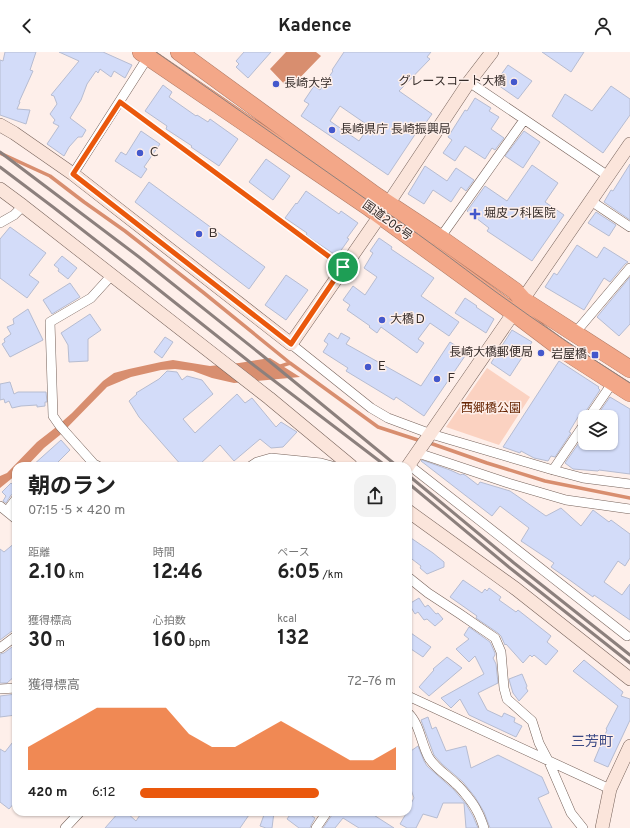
<!DOCTYPE html>
<html lang="ja">
<head>
<meta charset="utf-8">
<style>
	:root { --surface:#fff; --page:#f2f2f2; --text:#222; --muted:#767676; --accent:#ea580c }
	body { margin:0; font-family:Overpass,"Noto Sans JP",sans-serif; background:var(--page); color:var(--text); height:100vh; display:flex; flex-direction:column; font-size:15px; white-space:nowrap }
	* { box-sizing:border-box; margin:0 }
	p { font-size:13px; color:var(--muted) }
	.icon { flex:none; width:22px; height:22px; fill:none; stroke:currentColor; stroke-width:2; stroke-linecap:round; stroke-linejoin:round }
	.map { position:relative; flex:1; overflow:hidden }
	.drawer { position:absolute; left:12px; top:410px; width:400px; height:354px; display:flex; flex-direction:column; background:var(--surface); border-radius:12px; box-shadow:0 1px 3px #0004 }
	.drawer>* { flex:none }
	.fabs { position:absolute; left:578px; top:358px; display:grid; gap:8px }
	.fabs a { display:grid; place-items:center; width:40px; height:40px; border-radius:8px; background:var(--surface); box-shadow:0 1px 3px #0004; font-size:20px }
	.pin { position:absolute; display:grid; place-items:center; width:34px; height:34px; color:#fff; margin:-17px; border:2px solid #fff; border-radius:50%; box-shadow:0 1px 4px #0007 }
	.round { display:grid; place-items:center; flex:none; width:42px; height:42px; border-radius:12px; background:var(--page) }
	.head { display:flex; align-items:center; justify-content:space-between; height:68px; padding:0 16px }
	h1 { font-size:22px; font-weight:700; line-height:30px }
	.metrics { display:grid; grid-template-columns:repeat(3,1fr); gap:6px; height:68px; padding:4px 16px }
	.metrics div { display:grid; align-content:center }
	.metrics b { font-size:20px; font-weight:700 }
	.metrics small { font-size:11px; font-weight:400 }
	.metrics p { font-size:11px }
	.chart { height:112px; padding:8px 16px }
	.chart p { display:flex; justify-content:space-between }
	.chart svg { width:100%; height:72px; margin-top:4px; fill:var(--accent); opacity:.7 }
	ul { padding:0 16px; list-style:none; font-size:13px }
	li { display:grid; grid-template-columns:64px 48px 1fr; align-items:center; height:30px }
	li i { height:10px; border-radius:5px; background:var(--accent) }
	header { display:flex; justify-content:space-between; align-items:center; height:52px; padding:0 16px; background:var(--surface); font-size:18px; font-weight:700 }
	.map>svg:first-child { display:block }
</style>
</head>
<body>
<header><svg class="icon" aria-label="back" viewBox="0 0 24 24"><path d="M15 5l-7 7 7 7"/></svg>Kadence<svg class="icon" aria-label="person" viewBox="0 0 24 24"><circle cx="12" cy="8" r="4"/><path d="M4 21q1-7 8-7t8 7"/></svg></header>
<div class="map">
<svg width="630" height="776" viewBox="0 0 630 776">
	<rect width="100%" height="100%" fill="#feefea"/>
	<path fill="#fbd2c1" d="M487,316L530,345L499,393L446,375Z"/>
	<path fill="#d88e6f" d="M286,0H316L321,4L289,37L270,17Z
		M270,306L300,325L234,331L212,326L193,319L175,317L161,318L131,325L107,335L60,383L44,396L27,414H16V423L0,436V424L7,421L37,390L55,376L72,361L103,329L114,321L129,317L161,310L173,308L210,314L239,311Z"/>
	<g fill="none" stroke-linecap="round" stroke-linejoin="round">
		<path stroke="#d88e6f" stroke-width="3.5" d="M0,101L50,124L84,150L125,179L204,241L290,311L378,375L421,389
			M278,315L290,311
			M427,390L487,411L545,429L630,446"/>
	</g>
	<path fill="#d3dcf9" stroke="#b6bcd1" fill-rule="evenodd" d="M5,0H36L30,18L33,19L19,50H20L17,57L30,58L26,72L0,63V8L3,9Z
		M59,0H103L132,13L125,26L114,19L111,25L100,17L98,21L96,19L87,32L81,48L70,66L86,78L82,85H78L69,95L64,104L47,92L59,74L53,71L55,68L50,62L57,52L54,44L51,43L79,9Z
		M244,0H271L248,26L236,15L239,12L236,9Z
		M344,0H431L427,5L430,7L399,39L432,62L420,79L418,78L388,123L301,64L309,52L304,49L314,34L320,38L333,19L332,18ZM340,54L369,74L359,89L330,69Z
		M542,0H584L571,20Z
		M508,13L532,29L518,47L495,31Z
		M163,33L172,40L169,45L196,64L197,63L208,70L210,67L238,87L219,114L191,95L192,94L166,77L167,74L145,59Z
		M611,34L630,47V63L603,101L552,64L565,42L592,59Z
		M475,46L491,56L489,59L499,65L491,77L504,86L495,98L492,96L485,107L465,94L455,109L443,101L452,88L448,85L465,58L467,59Z
		M141,79L160,92L144,115L147,117L141,126L115,109L121,100L126,103Z
		M524,79L540,90L523,116L505,104Z
		M266,107L290,124L273,148L249,130Z
		M630,112V168L604,150L611,138L613,139Z
		M532,113L558,131L545,150L564,163L532,209L487,179L489,176L467,159L485,134L507,149Z
		M425,114L447,129L456,116L474,128L466,139L461,135L451,150L433,138L424,152L408,142Z
		M149,130L265,215L249,237L135,150Z
		M306,139L339,162L341,159L358,171L347,186L349,187L337,204L313,188L306,183L307,181L285,166L296,151L297,152Z
		M596,160L616,173L609,184L588,171Z
		M10,175L46,201L29,223L39,230L27,246L0,226V187Z
		M379,186L392,195L391,197L434,226L421,244L459,270L449,284L430,271L418,287L424,291L417,301L381,275L377,281L369,275L370,274L347,258L350,253L343,248L353,234L365,243L377,225L364,216L373,201L370,199Z
		M577,193L597,206L604,195L628,210L625,212L610,230L604,226L584,258L545,235L554,221L557,223Z
		M62,204L77,216L68,227L58,219L59,217L54,213Z
		M286,223L308,238L286,268L265,253Z
		M630,225V272L619,284L597,265Z
		M70,231L80,245L52,262L43,248Z
		M465,246L477,254L476,255L494,267L486,281L455,261Z
		M28,257L43,288L10,305L2,292L5,290L4,287L11,282L7,275L14,272L13,267Z
		M90,262L101,278L88,287V309L69,310L68,293L61,281Z
		M512,278L532,290L510,324L491,311Z
		M329,281L338,287L341,281L350,286L346,292L421,334L450,290L467,301L424,364L396,345L394,348L346,319L348,316L323,300L328,292L324,289Z
		M165,285L173,290L162,306L154,300Z
		M559,309L599,335L598,336L600,338L584,362L583,365H578L569,380L571,381L555,405L551,404L548,409L534,406L521,399L520,401L503,395Z
		M167,319L177,320L182,328L187,324L202,328L213,342L183,367L195,381L237,342L245,351L252,346L276,375L281,370L297,380L283,395L271,396L260,387L234,409L220,393L198,414H182L139,365L129,349L137,342L136,341L159,327Z
		M10,330L14,342L18,340H46L47,350H45V354L37,355V353L21,354L12,356L9,349L5,351L4,347L0,348V332Z
		M610,345L630,357V422L599,418L598,419L573,417L565,411L581,388L593,395L603,397L607,391H611V365H596Z
		M61,388L70,398L54,414H32Z
		M422,408L450,418L461,423L462,422L465,423L478,433L480,430L510,439L546,464L561,456L581,474L593,458L609,470L611,468L630,482V506L625,514L618,509L604,530L622,543L630,532V568L594,543L593,545L571,529L551,515L554,511L521,489L529,476L500,454L492,464L421,409Z
		M11,431L16,436V441L11,443L6,451L3,449L6,444L2,440Z
		M408,484L433,501L444,510V515L427,522L420,516L421,514L408,504Z
		M16,490V578L12,579L0,588V497L4,500Z
		M463,528L482,541L485,537L487,539L489,536L501,545L499,548L516,560L518,558L551,584L547,590L558,599L546,613L534,603L532,605L530,603L523,611L506,592L505,593L501,584L498,581L476,566L477,564L450,545Z
		M419,546L425,555L428,553L436,562L438,561L443,567L435,574L427,567L424,568L418,560L415,562L409,552Z
		M469,575L490,590L495,601V603L493,606L496,612L498,631L478,641L487,658L502,665L504,661L515,666L514,670L522,674L516,685L469,663L460,647L451,656L441,646L484,622L475,604L469,610L456,597L469,587L464,583Z
		M408,579L431,595L423,605L408,595Z
		M16,592V623L7,631H0V602L4,601Z
		M447,605L462,616L429,644L419,635L434,618L433,617Z
		M584,608L623,640L621,644L630,647V668L608,715L594,709L607,678L606,677L618,654L573,619Z
		M522,622L527,634L526,636L528,639L519,649L513,641L510,631L509,627Z
		M16,642V663L0,665V644Z
		M428,665L432,677L436,675L446,699L466,694L471,716L498,703L542,725L549,741L538,746L552,776H490L484,760L475,745L463,730L442,712L434,703L421,668Z
		M16,686V749L9,757L0,750V697L5,700Z
		M418,694L424,709L427,714L454,738L466,752L473,764L478,776H466L464,751H443L437,766L423,762L416,776H407L400,772L407,760H408V757L414,746L408,729V701Z
		M119,760H126L136,769L142,760H251L240,776H105Z
		M265,760H274L272,776H266L260,774Z
		M292,760H306L315,766L311,773L310,776H299L287,767Z
		M333,760H369L394,776H359L343,766L335,776H323L332,763Z"/>
	<g fill="none" stroke-linecap="round" stroke-linejoin="round">
		<g stroke="#77635b" stroke-width="6">
			<path id="lane" d="M120,50L343,215"/>
		</g>
		<g stroke="#77635b" stroke-width="10">
			<path id="street" d="M469,30L608,124
				M73,122L148,5
				M591,149L630,175
				M0,171L14,163L23,154
				M440,186L524,68
				M575,281L630,216
				M291,292L371,356L388,366L431,382L553,418L583,426L630,432
				M589,365L613,330
				M418,401L508,431L566,448L630,457
				M409,413L627,584
				M98,414L94,412L60,374L53,364L50,270L91,246L111,224
				M251,414L257,410L271,406L321,411L332,414
				M553,418L585,371
				M0,454L16,467
				M7,459L16,447
				M408,525L428,541L460,562L495,586L501,600L504,636L507,647L532,669L539,691L549,710L571,761L583,776
				M0,596L16,584
				M0,637L16,636
				M408,644L610,737
				M408,661C420,672 421,692 429,706C436,717 447,723 456,732C461,736 474,752 477,759C480,764 482,770 484,776
				M65,776L80,760
				M316,776L327,760"/>
		</g>
		<g stroke="#77635b" stroke-width="14">
			<path id="secondary" d="M0,73L14,81L73,122L291,292L388,152L469,30L492,0
				M0,137L23,154L269,346L351,414
				M408,414L630,92
				M408,459L516,537L630,627
				M602,776L610,737L630,694"/>
		</g>
		<g stroke="#b17c67" stroke-width="18">
			<path id="highway" d="M141,0L367,154L514,261L563,298L630,341
				M179,0L375,143L440,186L515,239L523,248L630,317"/>
		</g>
		<use href="#lane" stroke="#fff" stroke-width="4.5"/>
		<use href="#street" stroke="#fff" stroke-width="9"/>
		<use href="#secondary" stroke="#fbe5db" stroke-width="13"/>
		<use href="#highway" stroke="#f3a788" stroke-width="17"/>
		<path stroke="#8c807d" stroke-width="1" d="M156,0L370,150C414,177 455,210 496,240C540,272 585,302 630,331"/>
		<path stroke="#8c807d" stroke-width="3" d="M0,100L139,205L263,304L397,414
			M0,115L53,155L134,218L251,311L386,414
			M408,423L514,511L630,603
			M408,431L510,516L630,611"/>
	</g>
	<g fill="none" stroke-linecap="round" stroke-linejoin="round">
		<g stroke="#fff" stroke-width="8">
			<path id="route" d="M120,50L343,215L291,292L73,122Z"/>
		</g>
		<use href="#route" stroke="#ea580c" stroke-width="5"/>
	</g>
	<g fill="#4458cc" stroke="#feefea" stroke-width="1.5">
		<circle cx="514" cy="30" r="4"/>
		<circle cx="276" cy="32" r="4"/>
		<circle cx="332" cy="78" r="4"/>
		<circle cx="140" cy="101" r="4"/>
		<path d="M473 156h4v4h4v4h-4v4h-4v-4h-4v-4h4z"/>
		<circle cx="199" cy="182" r="4"/>
		<circle cx="382" cy="268" r="4"/>
		<circle cx="541" cy="301" r="4"/>
		<rect x="591" y="299" width="8" height="8" rx="2"/>
		<circle cx="368" cy="315" r="4"/>
		<circle cx="437" cy="327" r="4"/>
	</g>
	<g text-anchor="middle" dominant-baseline="central" stroke-width="3" stroke-linejoin="round" paint-order="stroke">
		<g font-size="12" fill="#362d2a" stroke="#feefea" text-anchor="start">
			<text x="506" y="30" text-anchor="end">グレースコート大橋</text>
			<text x="284" y="32">長崎大学</text>
			<text x="340" y="78">長崎県庁 長崎振興局</text>
			<text x="148" y="101">Ｃ</text>
			<text x="484" y="162">堀皮フ科医院</text>
			<text x="207" y="182">Ｂ</text>
			<text x="390" y="268">大橋Ｄ</text>
			<text x="533" y="301" text-anchor="end">長崎大橋郵便局</text>
			<text x="587" y="303" text-anchor="end">岩屋橋</text>
			<text x="376" y="315">Ｅ</text>
			<text x="445" y="327">Ｆ</text>
		</g>
		<g font-size="12" fill="#362d2a" stroke="#feefea">
			<text transform="translate(387 169) rotate(36)">国道206号</text>
		</g>
		<g font-size="12" fill="#662401" stroke="#feefea">
			<text x="491" y="357">西郷橋公園</text>
		</g>
		<g font-size="14" fill="#3b4984" stroke="#feefea">
			<text x="592" y="690">三芳町</text>
		</g>
	</g>
</svg>
<div class="fabs">
<a><svg class="icon" aria-label="layers" viewBox="0 0 24 24"><path d="M12 4l9 5-9 5-9-5zM3 14l9 5 9-5"/></svg></a>
</div>
<div class="pin" style="left:343px;top:215px;background:#1e9e55"><svg class="icon" aria-label="arrive" viewBox="0 0 24 24"><path d="M6 21V4h12l-3 4 3 4H6"/></svg></div>
<section class="drawer">
<div class="head"><div><h1>朝のラン</h1><p>07:15 · 5 × 420 m</p></div><a class="round"><svg class="icon" aria-label="share" viewBox="0 0 24 24"><path d="M12 15V3M7 8l5-5 5 5M5 13v7h14v-7"/></svg></a></div>
<div class="metrics">
<div><p>距離</p><b>2.10<small> km</small></b></div>
<div><p>時間</p><b>12:46</b></div>
<div><p>ペース</p><b>6:05<small> /km</small></b></div>
</div>
<div class="metrics">
<div><p>獲得標高</p><b>30<small> m</small></b></div>
<div><p>心拍数</p><b>160<small> bpm</small></b></div>
<div><p>kcal</p><b>132</b></div>
</div>
<div class="chart"><p><span>獲得標高</span>72–76 m</p>
<svg viewBox="0 0 160 44" preserveAspectRatio="none"><path d="M0 44V30L10 22L20 14L30 6L40 6L50 6L60 6L70 22L80 30L90 30L100 22L110 14L120 22L130 30L140 38L150 38L160 30V44z"/></svg>
</div>
<ul>
<li><b>420 m</b>6:12<i style="width:70%"></i></li>
</ul>
</section>
</div>
</body>
</html>
